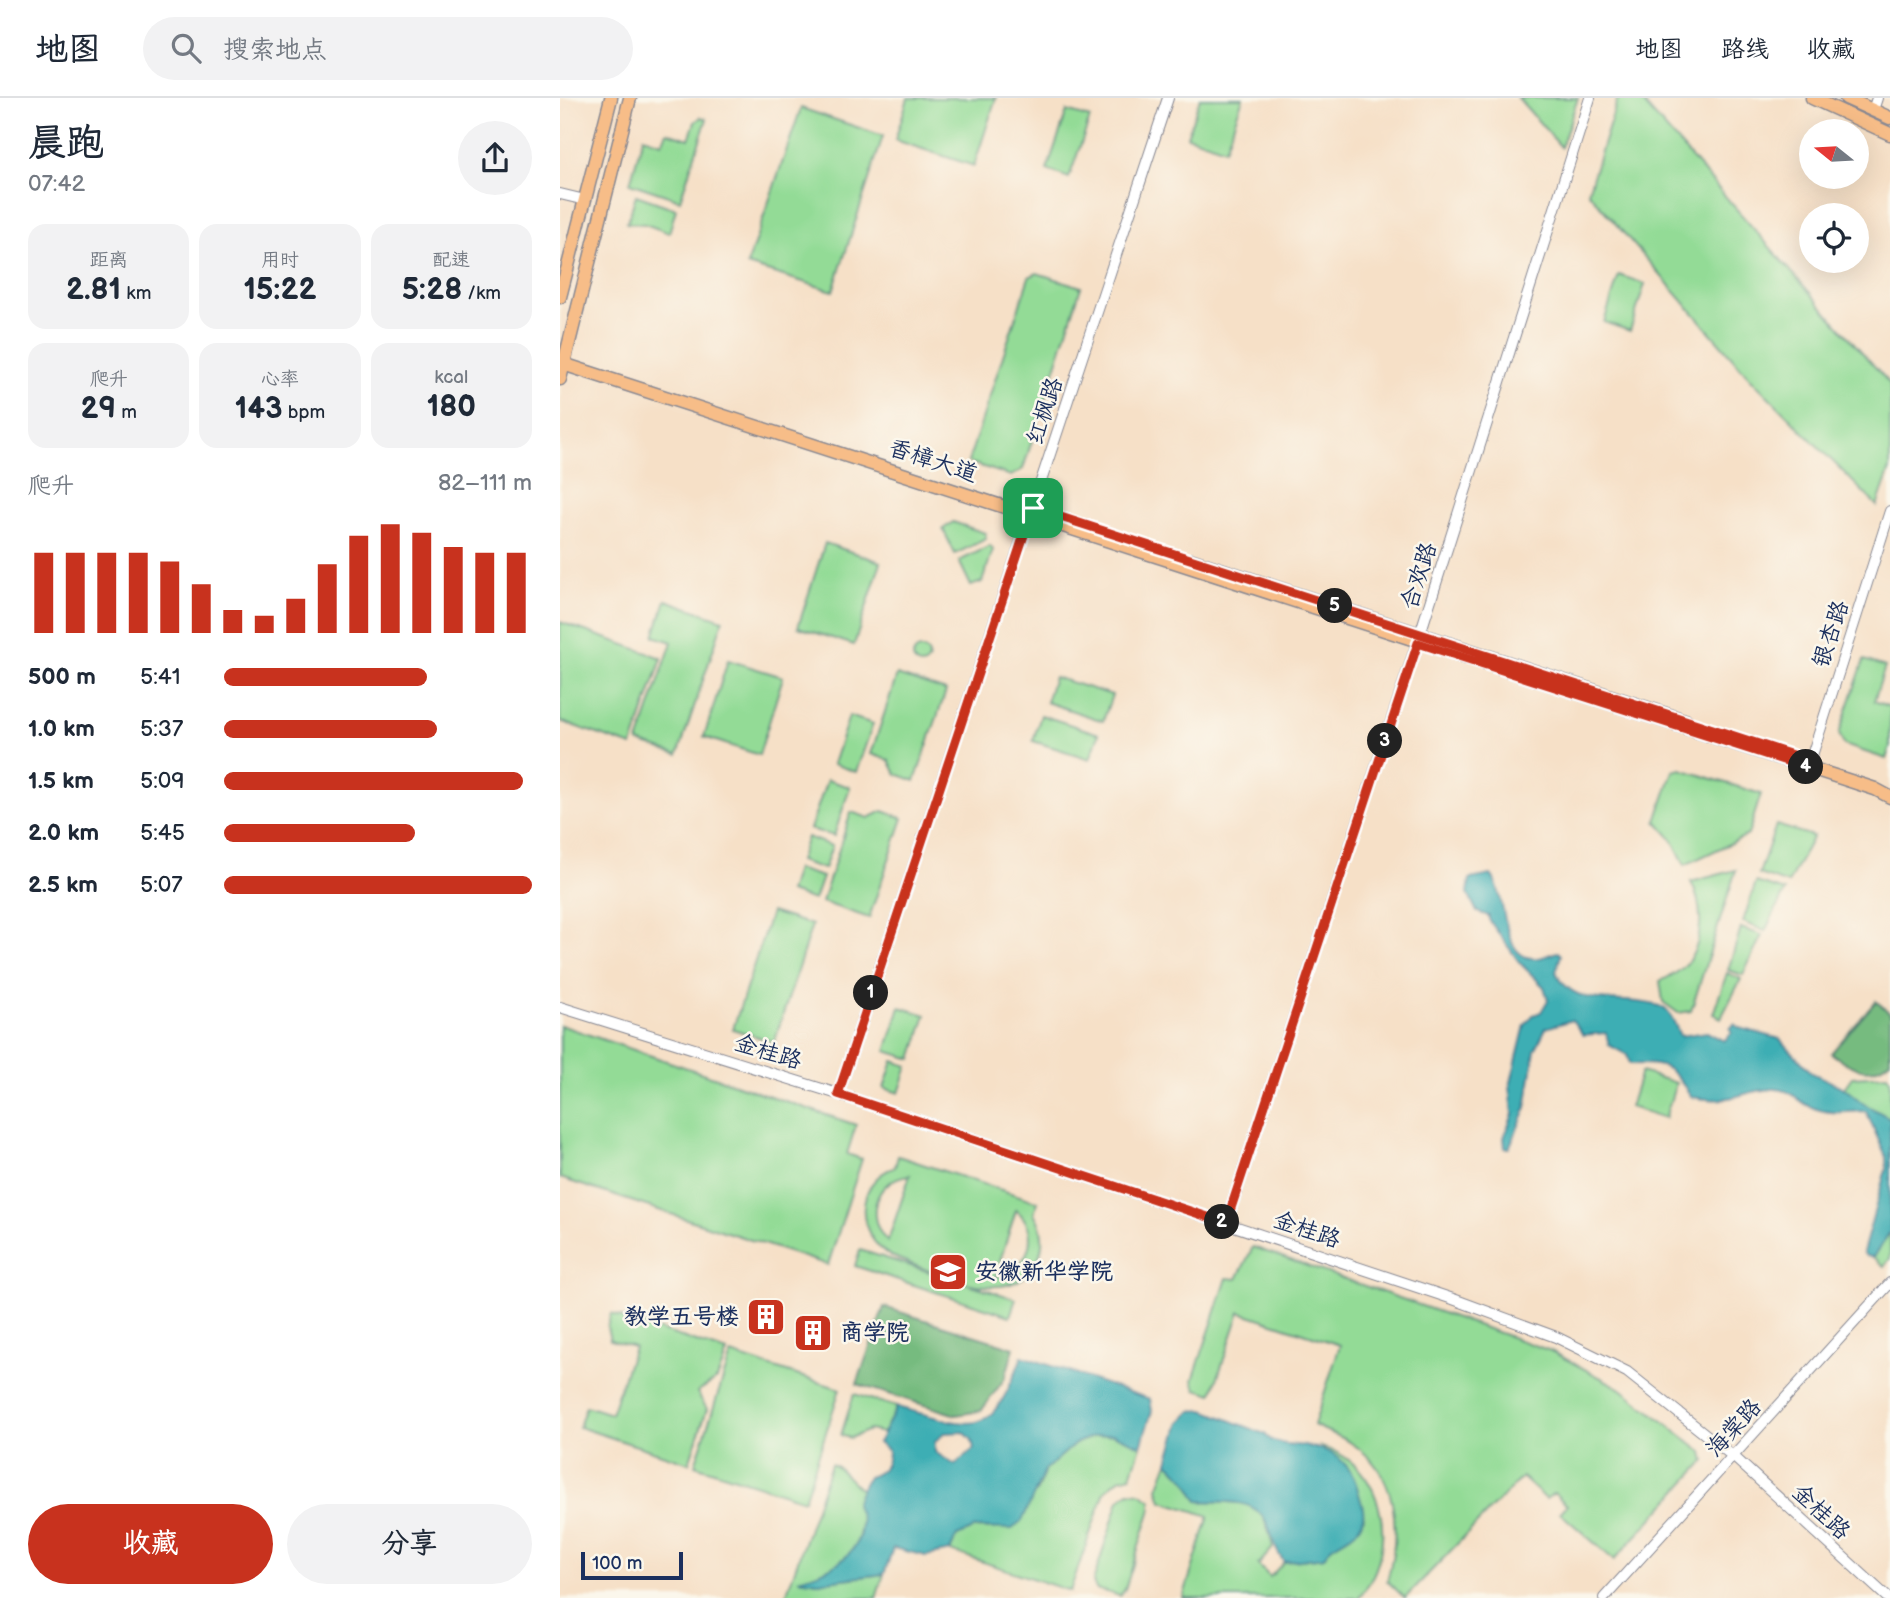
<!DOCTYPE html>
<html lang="zh">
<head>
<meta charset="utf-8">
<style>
	:root { --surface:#fff; --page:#f2f2f3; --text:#1f2937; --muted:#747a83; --line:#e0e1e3; --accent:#c8321e }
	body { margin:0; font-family:"Balsamiq Sans","LXGW WenKai TC",sans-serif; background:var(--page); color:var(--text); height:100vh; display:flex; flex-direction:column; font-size:26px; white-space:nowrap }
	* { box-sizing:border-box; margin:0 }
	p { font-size:23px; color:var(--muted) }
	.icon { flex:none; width:38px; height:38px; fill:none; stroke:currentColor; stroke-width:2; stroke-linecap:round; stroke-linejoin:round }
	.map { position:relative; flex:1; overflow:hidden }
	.sheet { display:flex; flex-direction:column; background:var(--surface); width:560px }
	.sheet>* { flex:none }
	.needle { width:46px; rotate:288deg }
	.tools { position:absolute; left:1239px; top:21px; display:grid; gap:14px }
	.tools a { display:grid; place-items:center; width:70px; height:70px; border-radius:50%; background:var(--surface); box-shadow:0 7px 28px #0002; font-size:35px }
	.scale { position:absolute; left:21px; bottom:18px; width:102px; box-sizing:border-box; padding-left:7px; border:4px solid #1b2f5e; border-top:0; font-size:19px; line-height:24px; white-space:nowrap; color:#1b2f5e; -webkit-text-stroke:5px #fbf7ec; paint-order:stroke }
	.pin { position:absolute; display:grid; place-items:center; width:60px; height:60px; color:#fff; margin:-30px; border-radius:14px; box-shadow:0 4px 10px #0006 }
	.km { position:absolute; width:35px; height:35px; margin:-18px; border-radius:50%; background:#222; color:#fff; font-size:19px; line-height:35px; text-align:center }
	.round { display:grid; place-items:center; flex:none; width:74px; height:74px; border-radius:37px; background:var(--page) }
	.overview { display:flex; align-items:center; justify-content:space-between; height:119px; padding:0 28px }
	h1 { font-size:38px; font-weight:800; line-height:52px }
	.figures { display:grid; grid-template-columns:repeat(3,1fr); gap:10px; height:119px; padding:7px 28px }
	.figures div { display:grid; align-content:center; border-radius:18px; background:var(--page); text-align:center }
	.figures b { font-size:30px; font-weight:800 }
	.figures small { font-size:19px; font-weight:400 }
	.figures p { font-size:19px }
	.chart { height:196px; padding:14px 28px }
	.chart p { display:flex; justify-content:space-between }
	.chart svg { width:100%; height:126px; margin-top:7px; stroke:var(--accent); stroke-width:6 }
	.primary-button { display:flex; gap:14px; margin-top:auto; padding:14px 28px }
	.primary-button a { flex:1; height:80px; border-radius:42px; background:var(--accent); color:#fff; font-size:28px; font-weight:800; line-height:80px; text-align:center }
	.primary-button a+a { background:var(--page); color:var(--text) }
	ul { padding:0 28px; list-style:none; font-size:23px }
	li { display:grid; grid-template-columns:112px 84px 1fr; align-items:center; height:52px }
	li i { height:18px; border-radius:9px; background:var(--accent) }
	header { display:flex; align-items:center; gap:42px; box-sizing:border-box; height:98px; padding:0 35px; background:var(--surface); border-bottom:2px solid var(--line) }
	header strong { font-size:33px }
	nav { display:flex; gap:38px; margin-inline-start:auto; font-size:24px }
	.search { width:490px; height:63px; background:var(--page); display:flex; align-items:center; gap:18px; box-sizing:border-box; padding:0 24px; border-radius:38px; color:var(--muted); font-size:26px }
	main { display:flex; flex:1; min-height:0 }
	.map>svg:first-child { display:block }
</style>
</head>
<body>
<header>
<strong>地图</strong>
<div class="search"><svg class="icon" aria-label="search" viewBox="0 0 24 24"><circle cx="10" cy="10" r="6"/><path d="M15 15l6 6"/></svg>搜索地点</div>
<nav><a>地图</a><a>路线</a><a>收藏</a></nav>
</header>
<main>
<section class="sheet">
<div class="overview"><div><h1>晨跑</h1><p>07:42</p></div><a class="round"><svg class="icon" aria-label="share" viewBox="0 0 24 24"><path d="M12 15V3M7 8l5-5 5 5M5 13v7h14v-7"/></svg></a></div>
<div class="figures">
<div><p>距离</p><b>2.81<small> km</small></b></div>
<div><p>用时</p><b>15:22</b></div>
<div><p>配速</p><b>5:28<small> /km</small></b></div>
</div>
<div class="figures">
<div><p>爬升</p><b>29<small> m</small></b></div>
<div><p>心率</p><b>143<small> bpm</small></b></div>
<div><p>kcal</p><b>180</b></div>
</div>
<div class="chart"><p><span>爬升</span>82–111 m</p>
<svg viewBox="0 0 160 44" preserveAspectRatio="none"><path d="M5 44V16M15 44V16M25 44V16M35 44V16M45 44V19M55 44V27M65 44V36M75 44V38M85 44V32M95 44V20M105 44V10M115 44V6M125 44V9M135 44V14M145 44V16M155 44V16"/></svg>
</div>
<ul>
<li><b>500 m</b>5:41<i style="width:66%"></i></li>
<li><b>1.0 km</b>5:37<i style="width:69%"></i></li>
<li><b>1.5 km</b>5:09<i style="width:97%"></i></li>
<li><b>2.0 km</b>5:45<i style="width:62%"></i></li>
<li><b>2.5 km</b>5:07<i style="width:100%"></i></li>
</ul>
<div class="primary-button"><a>收藏</a><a>分享</a></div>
</section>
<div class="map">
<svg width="1330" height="1500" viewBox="0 0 1330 1500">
	<rect width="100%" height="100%" fill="#fbf7ec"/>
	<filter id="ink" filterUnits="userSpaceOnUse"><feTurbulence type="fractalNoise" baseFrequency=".0143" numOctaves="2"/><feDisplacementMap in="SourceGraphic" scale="14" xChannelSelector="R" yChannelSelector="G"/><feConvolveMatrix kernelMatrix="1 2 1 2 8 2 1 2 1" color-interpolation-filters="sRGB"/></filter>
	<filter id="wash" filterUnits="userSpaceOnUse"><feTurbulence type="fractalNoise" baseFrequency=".00686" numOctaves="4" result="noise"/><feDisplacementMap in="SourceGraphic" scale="28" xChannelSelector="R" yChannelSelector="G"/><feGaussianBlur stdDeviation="1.57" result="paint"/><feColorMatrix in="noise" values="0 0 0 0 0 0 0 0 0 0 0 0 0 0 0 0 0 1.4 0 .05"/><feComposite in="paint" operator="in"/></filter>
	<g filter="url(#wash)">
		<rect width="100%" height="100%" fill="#f6e0c7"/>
		<path fill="#93db96" stroke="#57857a" stroke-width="2" fill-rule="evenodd" d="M348,0H436L414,68L335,42Z
			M640,0H683L665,51L627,38Z
			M958,0H1018L1001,49Z
			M1058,0H1079L1330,286V371L1317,408L1190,280L1028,94Z
			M241,10L323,38L273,193L187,167Z
			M507,13L530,20L509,80L487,72Z
			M141,19L147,21L120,102L70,85L83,39L102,45L107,34L129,41L135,24Z
			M76,97L116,111L109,135L85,126L67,125Z
			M477,175L521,189L463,371L451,378L408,364L469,179Z
			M1059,177L1085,186L1070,233L1044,224Z
			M393,424L425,435L426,441L395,456L383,431Z
			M265,445L321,464L294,547L238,529Z
			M430,448L433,452L422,484L411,488L399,463Z
			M106,502L163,522L118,657L78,644L112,544L94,538Z
			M0,524L102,560L72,648L0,623Z
			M353 559a8 8 0 1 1 16 0a8 8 0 1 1-16 0Z
			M168,562L223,579L199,657L144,639Z
			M1304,562L1325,569L1314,603L1330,609V648L1326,661L1284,647L1279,636Z
			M337,577L386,593L355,683L336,676L329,662L311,656Z
			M494,579L552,597L543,623L486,604Z
			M481,617L539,636L530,661L473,643Z
			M289,618L313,626L296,674L273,666Z
			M1121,671L1201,696L1188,737L1125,767L1112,741L1096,723L1113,673Z
			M267,682L290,689L274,738L250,731Z
			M323,713L343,720L309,820L262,804L291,714L309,720Z
			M1216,727L1253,738L1228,786L1199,776Z
			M247,739L272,748L264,771L239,763Z
			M236,771L262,779L254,802L229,794Z
			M1176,772L1131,913L1118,915L1103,904L1100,883C1106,880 1114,877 1120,872C1145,852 1144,809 1131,784Z
			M1196,784L1225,793L1205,833L1183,824Z
			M211,814L252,827L214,944L173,931Z
			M1181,830L1202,837L1183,877L1168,872Z
			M1167,875L1181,881L1161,920L1153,916Z
			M340,909L366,917L352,961L326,953Z
			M0,927L296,1027L287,1056L302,1061L268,1167L0,1080Z
			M333,963L348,968L339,995L324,990Z
			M1081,974L1116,985L1105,1020L1070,1009Z
			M1327,977L1330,982V1020L1303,1006L1284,990L1292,979Z
			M338,1058L478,1104L474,1115C483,1129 485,1146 478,1161C452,1217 371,1172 331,1158C295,1138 293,1084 335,1069ZM350,1077L328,1143V1144C303,1120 315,1080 350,1077ZM456,1112C483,1134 468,1174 435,1179Z
			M1330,1134V1161L1324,1168L1313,1159Z
			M693,1149L991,1253L1060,1290L1143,1354L1145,1363L1054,1462L1000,1415L1007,1407L994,1395L986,1401L962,1379L845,1500L827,1483C841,1433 840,1374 788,1343C778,1337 765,1333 754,1327L780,1247L680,1214L652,1296L636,1291L633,1282L667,1180L677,1181Z
			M300,1152L456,1201L450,1218L295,1168Z
			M51,1216L167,1254L157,1281L137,1294L147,1311L129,1365L19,1329L26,1308L51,1316L74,1249L50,1242L47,1229Z
			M171,1256L280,1291L244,1402L135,1367Z
			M294,1296L337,1309L323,1335L309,1332L290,1340L281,1337Z
			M553,1336L581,1348L571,1378L559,1381L545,1393L510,1493L390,1453L397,1438L416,1430L433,1431L477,1393L485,1372L516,1345L534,1338Z
			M761,1349C826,1365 841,1454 798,1500H623L649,1418L602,1403L598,1390L608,1364L625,1381L638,1403C686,1406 702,1395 713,1450L698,1467L710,1479L724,1464L764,1459L767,1452L804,1420L794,1380Z
			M271,1366C284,1370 289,1385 302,1392C296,1406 301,1410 301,1424C300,1461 269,1471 241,1481L258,1484L324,1476L316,1500H225Z
			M569,1394L580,1395L591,1402V1411L565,1491L560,1498L536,1491L533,1484L559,1402Z"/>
		<path fill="#76bb7f" stroke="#48756e" stroke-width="2" d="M1316,903L1330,915V962C1310,981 1289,969 1271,955Z
			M324,1209L454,1250L445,1280L421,1313L396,1317L297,1286Z"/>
		<path fill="#3daeb4" stroke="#2c6e89" stroke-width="2" fill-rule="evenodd" d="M931,777C948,796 939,864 977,860C985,860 990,855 998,854L1001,857L996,874C1014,914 1064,896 1099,908C1111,912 1115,927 1120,938L1147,934L1164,943L1172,934L1170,931L1174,926L1180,930L1220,941L1252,975L1284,990L1304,1006L1330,1020V1134L1313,1159L1306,1158L1303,1154L1326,1071V1059L1306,1013C1286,1014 1270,1017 1251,1009C1237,1003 1231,990 1213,991C1179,993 1171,1007 1132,999C1108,966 1109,966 1070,966L1067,957L1049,947L1046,935L1023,937L1012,922L986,930L975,952L966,1011L949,1050H945L944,1039L953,1016L950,988L965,927L973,917L981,914L988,902L984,889L960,865L929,822V818L917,814L908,795L910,781Z
			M462,1258L590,1301L592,1313L581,1348L553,1336L534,1338L516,1345L485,1372L462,1423L452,1431L416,1430L397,1438L390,1453L366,1458L333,1450L324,1476L258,1484L238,1481C267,1474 304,1458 301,1421C300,1416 296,1410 296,1405C297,1397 304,1386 308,1379C322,1375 328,1368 328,1353L318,1345L337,1309C417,1330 430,1344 462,1258ZM404,1334L412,1342L414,1351L395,1367L375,1354V1344L384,1335Z
			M644,1312L705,1336C719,1359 780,1328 798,1392C800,1402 806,1413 802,1423C796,1442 771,1443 764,1459L724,1464C715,1452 714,1444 709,1430C697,1398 667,1405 638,1403L625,1381L608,1364L620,1324L631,1313Z"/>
	</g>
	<g filter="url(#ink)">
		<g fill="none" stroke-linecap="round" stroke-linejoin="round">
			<g stroke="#888892" stroke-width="12">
				<path id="minor" d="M1313,12L1317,0
					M0,96L25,102
					M1248,670L1330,413
					M0,909L278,996L893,1201L996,1239L1067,1274L1174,1359L1328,1500
					M278,996L608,0
					M666,1125L860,536L1030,0
					M1044,1500L1330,1185"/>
			</g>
			<g stroke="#888892" stroke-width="15">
				<path id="major" d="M1252,0L1330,36
					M1286,0L1330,20
					M0,199L51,0
					M0,265L1315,691L1330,699
					M0,281L70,0
					M632,462L1127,623"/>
			</g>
			<use href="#minor" stroke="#fff" stroke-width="10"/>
			<use href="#major" stroke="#f7bd88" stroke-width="12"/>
		</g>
	</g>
	<g fill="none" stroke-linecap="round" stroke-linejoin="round" filter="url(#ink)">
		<g stroke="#fff" stroke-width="14">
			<path id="route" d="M473,410L1251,663L1248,670L858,545L666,1125L278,996Z"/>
		</g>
		<use href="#route" stroke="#c8321e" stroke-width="9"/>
	</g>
	<defs>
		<g id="university-square" transform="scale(2.0125)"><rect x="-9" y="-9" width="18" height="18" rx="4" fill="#c8321e" stroke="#fbf7ec"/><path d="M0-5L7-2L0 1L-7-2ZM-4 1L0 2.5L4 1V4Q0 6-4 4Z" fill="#fff"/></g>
		<g id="building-square" transform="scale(2.0125)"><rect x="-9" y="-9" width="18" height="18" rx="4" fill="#c8321e" stroke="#fbf7ec"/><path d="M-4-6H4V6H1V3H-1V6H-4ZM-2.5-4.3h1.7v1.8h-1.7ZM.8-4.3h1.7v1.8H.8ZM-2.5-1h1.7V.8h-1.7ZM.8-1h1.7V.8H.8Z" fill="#fff"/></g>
	</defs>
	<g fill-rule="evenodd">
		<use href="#university-square" x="388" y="1174"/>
		<use href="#building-square" x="206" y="1219"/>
		<use href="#building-square" x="253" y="1235"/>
	</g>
	<g text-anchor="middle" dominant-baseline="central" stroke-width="5" stroke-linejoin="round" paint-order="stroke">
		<g font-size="23" fill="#1b2f5e" stroke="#fbf7ec">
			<text transform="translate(485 313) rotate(-72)">红枫路</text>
			<text transform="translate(373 363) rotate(18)">香樟大道</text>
			<text transform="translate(859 478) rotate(-72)">合欢路</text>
			<text transform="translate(1271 536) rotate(-72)">银杏路</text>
			<text transform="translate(208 954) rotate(17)">金桂路</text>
			<text transform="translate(747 1132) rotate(19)">金桂路</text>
			<text transform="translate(1174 1330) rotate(-48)">海棠路</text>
			<text transform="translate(1261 1414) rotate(43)">金桂路</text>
		</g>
		<g font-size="23" font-weight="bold" fill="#1b2f5e" stroke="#fbf7ec" text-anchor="start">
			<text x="415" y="1174">安徽新华学院</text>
			<text x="179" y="1219" text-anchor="end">教学五号楼</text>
			<text x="280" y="1235">商学院</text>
		</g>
	</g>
</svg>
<div class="tools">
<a><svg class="needle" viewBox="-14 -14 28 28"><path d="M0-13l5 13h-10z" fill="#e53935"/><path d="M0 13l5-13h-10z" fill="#747a83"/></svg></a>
<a><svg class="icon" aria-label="locate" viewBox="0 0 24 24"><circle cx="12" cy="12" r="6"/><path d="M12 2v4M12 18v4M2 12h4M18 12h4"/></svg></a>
</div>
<div class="scale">100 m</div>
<div class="pin" style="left:473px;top:410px;background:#1e9e55"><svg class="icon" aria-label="arrive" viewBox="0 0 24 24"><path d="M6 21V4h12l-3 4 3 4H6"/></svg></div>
<b class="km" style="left:311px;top:895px">1</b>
<b class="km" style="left:662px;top:1124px">2</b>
<b class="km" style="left:825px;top:643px">3</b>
<b class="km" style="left:1246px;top:669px">4</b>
<b class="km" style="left:775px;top:508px">5</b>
</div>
</main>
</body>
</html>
